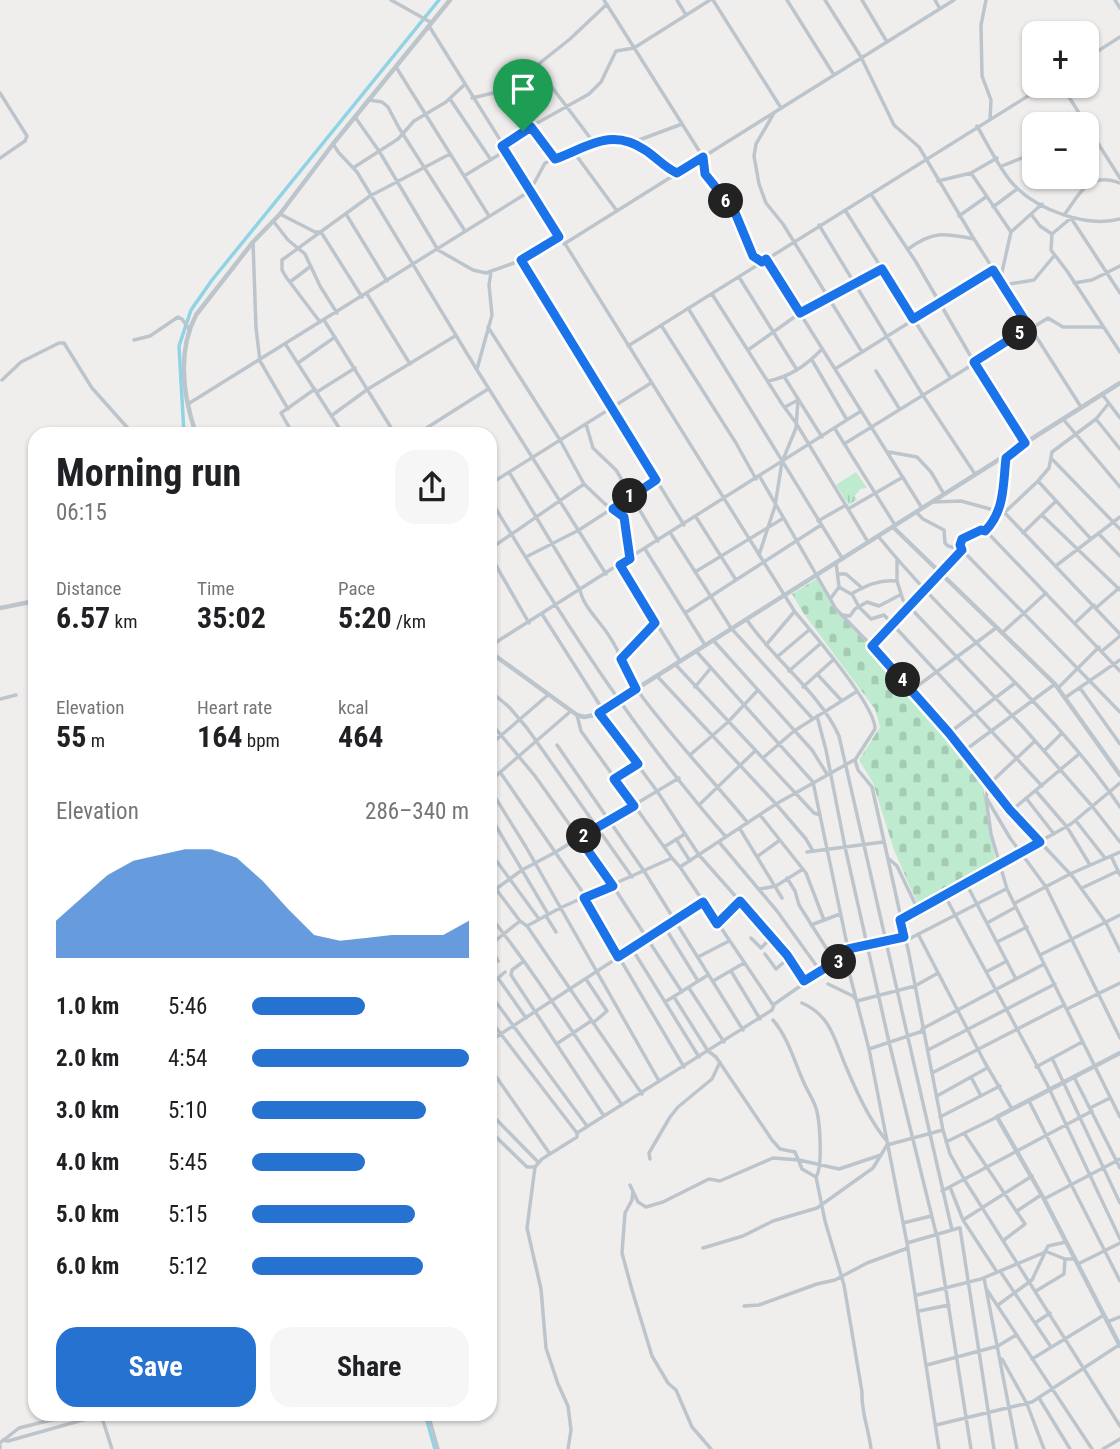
<!DOCTYPE html>
<html lang="en">
<head>
<meta charset="utf-8">
<style>
	:root { --surface:#fff; --page:#f6f6f6; --text:#202124; --muted:#757577; --accent:#2672d1 }
	body { margin:0; font-family:"Roboto Condensed",sans-serif; background:var(--page); color:var(--text); height:100vh; display:flex; flex-direction:column; font-size:26px; white-space:nowrap }
	* { box-sizing:border-box; margin:0 }
	p { font-size:23px; color:var(--muted) }
	.icon { flex:none; width:38px; height:38px; fill:none; stroke:currentColor; stroke-width:2; stroke-linecap:round; stroke-linejoin:round }
	.map { position:relative; flex:1; overflow:hidden }
	.sheet { position:absolute; left:28px; top:427px; width:469px; height:994px; display:flex; flex-direction:column; background:var(--surface); border-radius:21px; box-shadow:0 2px 5px #0004 }
	.sheet>* { flex:none }
	.buttons { position:absolute; left:1022px; top:21px; display:grid; gap:14px }
	.buttons a { display:grid; place-items:center; width:77px; height:77px; border-radius:14px; background:var(--surface); box-shadow:0 2px 5px #0004; font-size:35px }
	.pin { position:absolute; display:grid; place-items:center; width:60px; height:60px; color:#fff; margin:-72px -30px; border-radius:50% 50% 50% 0; rotate:-45deg; box-shadow:0 0 7px #0007 }
	.pin .icon { rotate:45deg }
	.km { position:absolute; width:35px; height:35px; margin:-18px; border-radius:50%; background:#222; color:#fff; font-size:19px; line-height:35px; text-align:center }
	.round { display:grid; place-items:center; flex:none; width:74px; height:74px; border-radius:21px; background:var(--page) }
	.overview { display:flex; align-items:center; justify-content:space-between; height:119px; padding:0 28px }
	h1 { font-size:38px; font-weight:700; line-height:52px }
	.figures { display:grid; grid-template-columns:repeat(3,1fr); gap:10px; height:119px; padding:7px 28px }
	.figures div { display:grid; align-content:center }
	.figures b { font-size:30px; font-weight:700 }
	.figures small { font-size:19px; font-weight:400 }
	.figures p { font-size:19px }
	.chart { height:196px; padding:14px 28px }
	.chart p { display:flex; justify-content:space-between }
	.chart svg { width:100%; height:126px; margin-top:7px; fill:var(--accent); opacity:.7 }
	.action { display:flex; gap:14px; margin-top:auto; padding:14px 28px }
	.action a { flex:1; height:80px; border-radius:21px; background:var(--accent); color:#fff; font-size:28px; font-weight:700; line-height:80px; text-align:center }
	.action a+a { background:var(--page); color:var(--text) }
	ul { padding:0 28px; list-style:none; font-size:23px }
	li { display:grid; grid-template-columns:112px 84px 1fr; align-items:center; height:52px }
	li i { height:18px; border-radius:9px; background:var(--accent) }
	.map>svg:first-child { display:block }
</style>
</head>
<body>
<div class="map">
<svg width="1120" height="1449" viewBox="0 0 1120 1449">
	<defs>
		<pattern id="grass-tufts" width="24" height="20" patternUnits="userSpaceOnUse" patternTransform="scale(1.75)"><rect width="24" height="20" fill="#beebcf"/><path d="M3 7l-1-3M5 7V3M7 7l1-3M15 17l-1-3M17 17v-4M19 17l1-3" fill="none" stroke="#a5cbb4"/></pattern>
		<pattern id="cemetery-stones" width="16" height="16" patternUnits="userSpaceOnUse" patternTransform="scale(1.75)"><rect width="16" height="16" fill="#beebcf"/><path d="M2 7V4a2 2 0 0 1 4 0v3zM10 15v-3a2 2 0 0 1 4 0v3z" fill="#a5cbb4"/></pattern>
	</defs>
	<rect width="100%" height="100%" fill="#f0eded"/>
	<path fill="url(#grass-tufts)" d="M856,472L867,488L860,489L855,496L857,500L849,505L836,485Z"/>
	<path fill="url(#cemetery-stones)" d="M818,578L837,612L903,681L981,775L996,864L918,905L894,850L873,783L859,760L880,727L875,709L804,614L792,594Z"/>
	<g fill="none" stroke-linecap="round" stroke-linejoin="round">
		<path stroke="#8fd4e5" stroke-width="3.5" d="M184,434L179,346L191,310L212,280L439,0
			M425,1414L435,1449"/>
		<path stroke="#bdc5cc" stroke-width="3.5" d="M391,0L432,23
			M604,0L703,157L705,174L734,210L753,256L762,261
			M677,0L686,15
			M713,0L781,108
			M787,0L834,75
			M825,0L861,57L894,125L919,147L974,239L1081,407
			M862,0L887,42
			M935,0L940,9
			M986,0L981,25L982,76L991,100L990,119
			M1115,0L1120,8
			M429,26L795,612C812,632 876,706 875,729L855,760L858,770L872,787L909,954L943,1130L950,1154L964,1179L1120,1426
			M1087,58L1120,37
			M536,66L594,143
			M396,67L489,216
			M1062,86L1086,124
			M0,93L27,136L25,141L0,158
			M501,94L523,131
			M472,98L506,90L570,39L607,4
			M450,99L491,160
			M369,100L382,102L388,107L399,128L465,231
			M774,113L756,144L754,156L759,184L766,203L783,224L862,352
			M355,117L379,151L438,250L473,270L486,273L525,259L559,238
			M977,126C987,143 1002,174 1015,186C1038,210 1087,228 1120,219
			M1087,126L1120,178
			M531,127L555,159
			M633,142L676,173
			M333,144L339,153L357,172L477,370L606,574
			M503,145L523,131L589,94L601,82L616,51L634,48L710,0
			M573,151L617,211
			M1002,166L1034,153
			M353,168L398,139L414,121L446,102L464,85
			M971,173L1011,232
			M464,176L505,151
			M1078,177L1084,186
			M938,181L971,173L997,158
			M871,194L916,262L974,362L1025,443
			M993,207L1017,189
			M845,210L950,377
			M280,214L315,232H321L362,297
			M346,214L387,281
			M1031,214L1040,226L1052,234
			M1064,215C1080,194 1087,171 1120,183
			M959,216L986,197
			M274,222L288,240L305,254L320,286L337,313
			M819,225L922,394L975,474
			M253,242L256,328L260,361L288,409
			M564,244L954,0
			M908,249C933,231 943,233 974,239
			M766,259L922,508
			M521,260L684,525
			M739,277L797,370
			M1000,281L1011,232L1042,204
			M290,282L311,266
			M1074,283L1092,280L1120,266
			M1003,285L1034,280L1054,256
			M1120,293L1071,218L1052,234L1051,250L1067,271L1120,352
			M367,294L410,364
			M712,294L782,404L796,423L868,542
			M688,308L842,558
			M324,320L395,434
			M320,322L286,277L282,270V260L370,196L450,154
			M661,325L736,443L756,479
			M488,327L560,440L584,484L605,504L624,517L630,559
			M134,340L150,336L178,317L182,319L189,329
			M286,345L343,434
			M628,346L1044,86
			M748,350L800,313L882,269
			M812,360L847,420
			M298,363L335,337
			M477,369L492,315L489,285L491,272
			M835,369L993,270
			M876,371L899,408
			M785,378L822,437
			M2,380L21,362L59,343H64L92,388L133,434
			M768,381C790,377 807,365 822,349
			M317,392L355,368
			M1102,394L1120,418
			M188,404L530,191L545,163L594,143L617,139L639,140L682,124
			M785,407L798,400
			M331,416L368,389L455,336
			M1063,419L1120,487
			M1096,419L1120,449
			M586,424L593,448L616,470L658,541
			M835,429L895,525
			M293,434L281,413L315,389
			M417,434L488,389
			M844,444L1048,318L1063,327H1103
			M889,452L917,457L931,472L944,494
			M1051,458L1120,529
			M509,472L580,590C583,607 602,623 611,639C622,655 626,675 638,691C672,738 711,778 748,823
			M760,477L836,609L894,669L964,751L1010,810L1073,877L1106,923L1120,951
			M1038,481L1091,539
			M490,484L651,383
			M490,499C561,617 635,733 726,837
			M934,502L961,501L990,509L994,512L995,518
			M848,509L903,477
			M916,512L923,519L944,530L945,543L948,546L962,550L1120,712
			M1004,512L1120,634
			M1042,515L1120,590
			M996,516L1003,499L1006,458L1009,454
			M696,517L736,580
			M818,521L846,505
			M986,531L1120,671
			M1023,533L1056,501
			M671,534L731,628L812,718
			M1099,534L1120,556
			M878,536C954,630 1052,706 1120,807
			M490,549L584,484
			M645,549L705,645
			M490,555L529,623
			M759,555L775,506L782,462L796,428L798,400
			M526,557L579,530L656,480
			M897,559V581L903,600L1023,727L1092,806L1120,842
			M836,562L839,587L851,594C866,586 879,579 897,581
			M620,565L680,661
			M1057,565L1120,517
			M695,572L782,519
			M838,574H846L861,587
			M852,594L859,607L871,619L884,615L1042,786
			M831,598L839,587
			M1097,607L1119,588
			M685,613L821,525
			M542,614L603,710
			M842,615L850,616L855,609L867,602L879,606L900,595
			M747,620C773,659 820,693 839,736L952,1230
			M1075,623L1094,605
			M1002,633L1046,593
			M713,640L812,750L827,774
			M766,645L794,612
			M490,646L861,411
			M872,646L962,550L960,545L962,539L981,530L985,531L1038,481L1049,468L1052,452L1096,419L1109,403
			M696,651L813,782L848,949L843,963
			M1102,651L1120,636
			M777,657L809,630
			M621,659L655,623
			M675,664L814,813L820,815
			M789,671L820,644
			M817,674L842,701
			M657,676L776,804L806,839L813,851
			M695,687L710,669
			M803,687L833,660
			M1058,688L1099,647
			M1080,688L1120,744
			M912,690L996,628
			M490,691L509,707L527,728L632,877
			M1066,697L1120,660
			M0,699L16,695
			M599,713L657,791L699,855L784,951L804,981
			M577,715L581,731L672,858
			M817,716L826,750L845,847L889,1042L936,1233
			M490,722L535,776L613,886L682,992
			M949,733L1015,683
			M1035,741L988,785L986,798L991,834L1007,889L1120,1117
			M490,745L548,695
			M557,745L644,871L743,1030
			M964,751L1055,684
			M1044,751L1062,733
			M690,755L728,722L758,690
			M763,758L794,731L856,692
			M500,772L586,897
			M614,779L638,764
			M490,781L571,711
			M490,789L526,847L659,1081
			M1036,791L1067,827L1090,865
			M1026,798L1054,834
			M987,799L1010,838L1046,887L1120,1038
			M699,805L755,751
			M1011,811L1079,754
			M760,815L806,873L824,920
			M490,816L548,914
			M1076,821L1105,858
			M740,829L782,898
			M676,839L690,861
			M719,842L777,911L821,972
			M664,847L685,834
			M490,852L539,919
			M807,852L883,842
			M758,856L780,840
			M1111,856L1120,875
			M888,858L897,866L918,910
			M680,867L776,804L854,760
			M787,878L795,891L799,905L835,962
			M490,881L520,921L527,926L560,908L672,858L680,867L773,1005L835,962L843,963L848,968L869,1049L907,1243L939,1449
			M967,885L1016,979
			M1082,888L1118,871
			M496,889L522,870L554,853L679,778
			M760,889L776,886L803,869
			M945,896L1047,1084L1120,1239
			M584,898L684,1067
			M1015,903L1070,874L1120,852
			M490,916C538,977 578,1041 622,1105
			M546,916L556,932
			M900,920L1071,824L1120,783
			M987,923L1016,907
			M717,924L740,901
			M811,925L840,914
			M527,926L642,1094
			M664,926L698,981
			M918,934L984,1061L1012,1109
			M751,938L761,948L772,937
			M905,941L1006,889
			M997,942L1027,927
			M490,945L520,921
			M490,946L498,961
			M631,947L699,1057
			M848,949L904,937
			M765,954L776,969L789,958
			M1040,955L1120,915
			M698,957L729,941
			M524,961L512,970L511,975L604,1116
			M731,971L760,1019
			M986,972L1007,961
			M498,978L526,1018
			M586,979L607,1011L593,1023
			M713,981L744,963
			M828,984L853,996L857,1001L915,986L938,973
			M490,985L505,972
			M689,988L724,1042
			M490,994L587,1126
			M674,997L708,1051L716,1057L772,1140L780,1149L795,1152L802,1169L816,1177L825,1221L844,1285L862,1392C861,1413 869,1429 871,1449
			M665,1002L708,975
			M802,1003C832,1016 835,1042 847,1069C857,1093 870,1122 887,1141
			M1067,1009L1120,983
			M490,1020L577,1133
			M773,1020C789,1039 794,1061 804,1083C808,1092 813,1099 816,1108C820,1120 823,1167 816,1177
			M922,1029L1044,964
			M490,1041L703,902
			M558,1043L591,1021
			M869,1049L923,1031
			M928,1050L1055,984
			M1052,1058L1120,1203
			M1036,1067L1082,1042
			M490,1068L550,1154
			M932,1073L1064,1005
			M971,1077L981,1096
			M1074,1077L1120,1168
			M937,1096L987,1068
			M1029,1101L1120,1281
			M1090,1108L1110,1098
			M490,1113L538,1162
			M940,1117L1000,1086
			M490,1131L527,1167H535L542,1159L577,1137V1133L772,1010L774,1005
			M964,1133L1025,1224L1004,1240
			M946,1142L997,1117
			M650,1159L649,1153L670,1117L678,1107L712,1079L720,1062
			M535,1167L527,1228L541,1289L546,1348L558,1384L568,1406L571,1430L568,1449
			M630,1185L638,1202L646,1207L663,1202L709,1179L720,1181L773,1158L799,1160L839,1169L881,1155
			M950,1187L963,1220L997,1272
			M633,1191L632,1200L625,1213L622,1253L632,1290L652,1356L668,1383L676,1390L692,1427L711,1449
			M942,1191L1092,1111
			M1044,1199L1120,1159
			M1017,1211L1041,1195
			M963,1220L1032,1176
			M903,1223L931,1216
			M960,1228L994,1449
			M937,1233L971,1449
			M907,1243L959,1228
			M703,1248L743,1236L773,1221L817,1208L873,1168L887,1145L943,1130
			M1045,1251L1065,1259H1075
			M1078,1264L1120,1243
			M1000,1271L1051,1347
			M984,1278L1017,1449
			M987,1290L1092,1449
			M1036,1291L1064,1274L1065,1259
			M917,1295L981,1279L1043,1253
			M998,1305L1032,1280L1048,1246L1066,1242
			M744,1306L759,1305L817,1284L835,1280L867,1263L908,1248
			M919,1311L949,1305
			M1107,1322L1120,1317
			M1035,1323L1050,1313
			M1002,1359L1027,1404L1044,1449
			M1032,1359L1104,1315
			M927,1365L998,1346L1016,1335
			M1039,1398L1070,1449
			M428,1414L438,1449
			M936,1425L1032,1402L1119,1345
			M3,1440L8,1441L97,1416L103,1421L112,1449
			M0,1443L19,1428L75,1414
			M0,1446V1449
			M1103,1449L1120,1439"/>
		<path stroke="#bdc5cc" stroke-width="4.5" d="M196,434C183,396 177,352 196,315L253,242L280,214L333,144L450,0
			M893,527L1055,684L1120,775
			M0,608L35,601
			M490,652L577,715L584,717L595,715L1120,383
			M1120,1053L997,1117L1044,1199L1120,1346"/>
	</g>
	<g fill="none" stroke-linecap="round" stroke-linejoin="round">
		<g stroke="#fff" stroke-width="14">
			<path id="route" d="M531,127L555,159C588,147 611,127 645,150C656,157 665,168 677,173L703,157L705,174L734,210L753,256L762,262L766,259L800,313L882,269L913,319L993,270L1029,327L974,362L1025,443L1006,458C1003,484 1005,511 985,531L981,530L962,539L960,545L962,550L872,646L949,733L1010,810L1040,842L900,920L904,937L848,949L843,963L835,962L804,981L787,955L740,901L717,924L703,902L618,957L584,898L613,886L579,838L634,806L614,779L638,764L599,713L636,689L621,659L655,623L620,565L630,559L624,517L613,509L656,480L521,260L559,237L502,146Z"/>
		</g>
		<use href="#route" stroke="#1a73e8" stroke-width="9"/>
	</g>
</svg>
<div class="buttons">
<a>+</a>
<a>−</a>
</div>
<div class="pin" style="left:523px;top:131px;background:#1e9e55"><svg class="icon" aria-label="arrive" viewBox="0 0 24 24"><path d="M6 21V4h12l-3 4 3 4H6"/></svg></div>
<b class="km" style="left:630px;top:496px">1</b>
<b class="km" style="left:584px;top:836px">2</b>
<b class="km" style="left:839px;top:962px">3</b>
<b class="km" style="left:903px;top:680px">4</b>
<b class="km" style="left:1020px;top:333px">5</b>
<b class="km" style="left:726px;top:201px">6</b>
<section class="sheet">
<div class="overview"><div><h1>Morning run</h1><p>06:15</p></div><a class="round"><svg class="icon" aria-label="share" viewBox="0 0 24 24"><path d="M12 15V3M7 8l5-5 5 5M5 13v7h14v-7"/></svg></a></div>
<div class="figures">
<div><p>Distance</p><b>6.57<small> km</small></b></div>
<div><p>Time</p><b>35:02</b></div>
<div><p>Pace</p><b>5:20<small> /km</small></b></div>
</div>
<div class="figures">
<div><p>Elevation</p><b>55<small> m</small></b></div>
<div><p>Heart rate</p><b>164<small> bpm</small></b></div>
<div><p>kcal</p><b>464</b></div>
</div>
<div class="chart"><p><span>Elevation</span>286–340 m</p>
<svg viewBox="0 0 160 44" preserveAspectRatio="none"><path d="M0 44V31L10 23L20 15L30 10L40 8L50 6L60 6L70 9L80 17L90 27L100 36L110 38L120 37L130 36L140 36L150 36L160 31V44z"/></svg>
</div>
<ul>
<li><b>1.0 km</b>5:46<i style="width:52%"></i></li>
<li><b>2.0 km</b>4:54<i style="width:100%"></i></li>
<li><b>3.0 km</b>5:10<i style="width:80%"></i></li>
<li><b>4.0 km</b>5:45<i style="width:52%"></i></li>
<li><b>5.0 km</b>5:15<i style="width:75%"></i></li>
<li><b>6.0 km</b>5:12<i style="width:79%"></i></li>
</ul>
<div class="action"><a>Save</a><a>Share</a></div>
</section>
</div>
</body>
</html>
